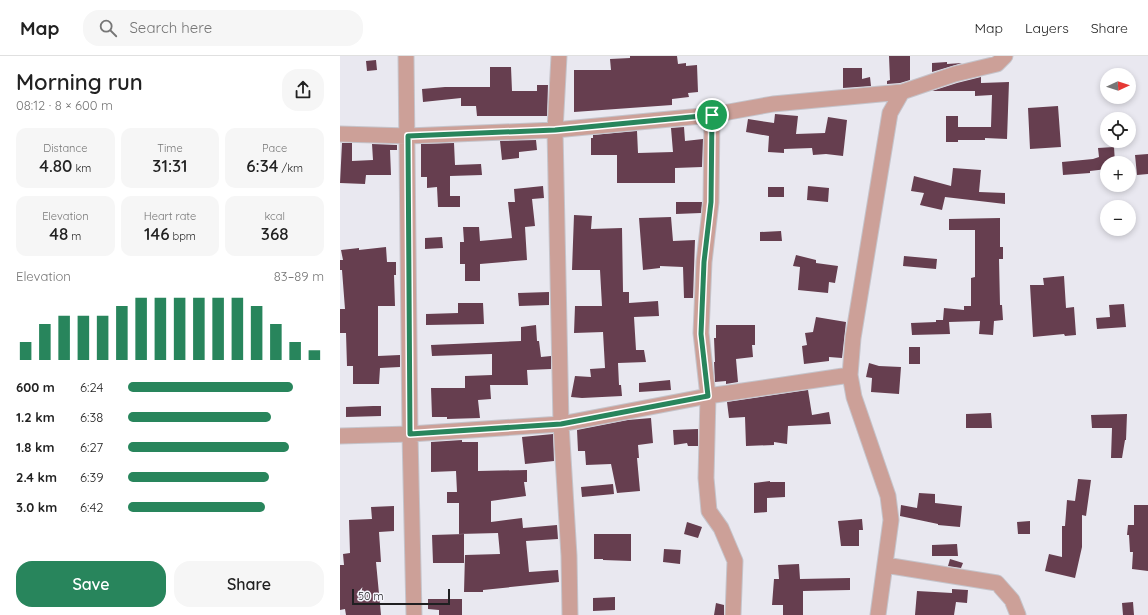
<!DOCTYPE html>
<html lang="en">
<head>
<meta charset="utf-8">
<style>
	:root { --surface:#fff; --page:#f6f6f6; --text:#222; --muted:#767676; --line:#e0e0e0; --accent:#28855c }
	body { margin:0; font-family:Quicksand,sans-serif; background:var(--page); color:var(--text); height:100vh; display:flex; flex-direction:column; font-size:15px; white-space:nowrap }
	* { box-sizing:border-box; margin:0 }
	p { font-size:13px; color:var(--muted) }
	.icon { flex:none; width:22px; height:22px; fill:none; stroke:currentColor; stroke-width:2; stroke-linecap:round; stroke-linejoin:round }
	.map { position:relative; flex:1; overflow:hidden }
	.side { display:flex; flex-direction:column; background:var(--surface); width:340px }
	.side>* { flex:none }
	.needle { width:26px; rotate:87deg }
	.controls { position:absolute; left:760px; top:12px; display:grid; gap:8px }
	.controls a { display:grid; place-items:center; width:36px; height:36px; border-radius:50%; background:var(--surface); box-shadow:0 2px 6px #0003; font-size:20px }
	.scale { position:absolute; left:12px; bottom:10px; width:98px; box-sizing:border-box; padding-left:4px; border:2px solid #1f1f21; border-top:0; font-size:11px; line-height:14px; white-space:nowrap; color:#1f1f21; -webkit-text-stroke:3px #f6f6fd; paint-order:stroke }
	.pin { position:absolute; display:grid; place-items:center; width:34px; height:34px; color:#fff; margin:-17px; border:2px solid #fff; border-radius:50%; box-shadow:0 1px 4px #0007 }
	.round { display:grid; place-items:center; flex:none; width:42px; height:42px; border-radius:16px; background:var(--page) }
	.headline { display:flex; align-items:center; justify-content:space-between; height:68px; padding:0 16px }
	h1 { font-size:22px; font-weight:600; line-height:30px }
	.figures { display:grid; grid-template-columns:repeat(3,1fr); gap:6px; height:68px; padding:4px 16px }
	.figures div { display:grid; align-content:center; border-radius:10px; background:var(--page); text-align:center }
	.figures b { font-size:17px; font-weight:600 }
	.figures small { font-size:11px; font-weight:400 }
	.figures p { font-size:11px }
	.chart { height:112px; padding:8px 16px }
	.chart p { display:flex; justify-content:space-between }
	.chart svg { width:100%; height:72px; margin-top:4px; stroke:var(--accent); stroke-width:6 }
	.action { display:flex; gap:8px; margin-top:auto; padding:8px 16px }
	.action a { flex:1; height:46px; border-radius:16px; background:var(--accent); color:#fff; font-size:16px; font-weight:600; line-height:46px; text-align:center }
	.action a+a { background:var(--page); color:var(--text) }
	ul { padding:0 16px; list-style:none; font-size:13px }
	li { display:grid; grid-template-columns:64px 48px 1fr; align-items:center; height:30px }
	li i { height:10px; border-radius:5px; background:var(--accent) }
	header { display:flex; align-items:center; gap:24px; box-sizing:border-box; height:56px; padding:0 20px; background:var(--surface); border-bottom:1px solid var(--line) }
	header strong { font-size:19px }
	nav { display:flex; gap:22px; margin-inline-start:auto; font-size:14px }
	.search { width:280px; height:36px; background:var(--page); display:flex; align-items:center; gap:10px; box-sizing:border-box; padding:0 14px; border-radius:16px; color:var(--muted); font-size:15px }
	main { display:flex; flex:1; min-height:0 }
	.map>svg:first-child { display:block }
</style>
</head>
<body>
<header>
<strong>Map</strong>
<div class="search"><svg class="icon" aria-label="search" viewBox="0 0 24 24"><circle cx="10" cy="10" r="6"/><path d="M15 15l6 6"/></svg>Search here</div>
<nav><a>Map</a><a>Layers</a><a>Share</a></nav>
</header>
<main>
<section class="side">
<div class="headline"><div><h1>Morning run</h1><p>08:12 · 8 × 600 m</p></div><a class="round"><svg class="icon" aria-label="share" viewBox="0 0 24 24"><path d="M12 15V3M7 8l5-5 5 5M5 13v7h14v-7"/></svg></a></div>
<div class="figures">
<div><p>Distance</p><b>4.80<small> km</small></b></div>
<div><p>Time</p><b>31:31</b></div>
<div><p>Pace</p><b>6:34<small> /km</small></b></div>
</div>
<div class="figures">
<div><p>Elevation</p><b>48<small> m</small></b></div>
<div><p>Heart rate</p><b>146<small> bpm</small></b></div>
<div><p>kcal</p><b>368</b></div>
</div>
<div class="chart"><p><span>Elevation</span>83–89 m</p>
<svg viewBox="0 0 160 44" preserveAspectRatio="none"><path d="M5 44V33M15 44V22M25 44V17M35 44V17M45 44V17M55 44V11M65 44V6M75 44V6M85 44V6M95 44V6M105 44V6M115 44V6M125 44V11M135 44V22M145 44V33M155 44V38"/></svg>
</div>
<ul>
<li><b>600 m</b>6:24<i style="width:84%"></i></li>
<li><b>1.2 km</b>6:38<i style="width:73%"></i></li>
<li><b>1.8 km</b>6:27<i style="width:82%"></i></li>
<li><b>2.4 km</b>6:39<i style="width:72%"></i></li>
<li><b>3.0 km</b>6:42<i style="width:70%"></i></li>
</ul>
<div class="action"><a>Save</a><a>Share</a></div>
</section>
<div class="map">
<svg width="808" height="559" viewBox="0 0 808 559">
	<rect width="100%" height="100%" fill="#e9e8f0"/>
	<path fill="#663e4f" d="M290,0H337L338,8L346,7V10L357,9L358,36L348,37L349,41L332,43V49L234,56V14H271L270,3L290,2Z
		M549,0H570V24L560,27L547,28V25L550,24Z
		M36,4L37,14L27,15L26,5Z
		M607,6V8L622,7L592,16V7Z
		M150,11H171L172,35H197V29H208L207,60H137L136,50H121V42L83,46L82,33L105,31H150Z
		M503,12H522V23L530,21L531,30L503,32Z
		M641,21V27L669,26L667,83L645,82V84H618V86H606V60H618V71H651L652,39L635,40V35H592L617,27Z
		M718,50L721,91L690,93L688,52Z
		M435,58L458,60L456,78L485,77L488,61L507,64L503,100L486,98L473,99L472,92L444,93V97L428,96L429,80L406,76L408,63L434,67Z
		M344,71L345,85L363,83L362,111L335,112V127H277V99H251V82H253V79L297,75L298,97L333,96L331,72Z
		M196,84L197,94L179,96V102L162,104L160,85Z
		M2,87H12V105L33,104L32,88L57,89V94H50L51,119H26L25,128L0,127Z
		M114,87L115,109L141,108L142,119L110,120V140H120V151H98L97,131L87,132V121H81V88Z
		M774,91L775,107H767V113L750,115V117L723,119L722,106L753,103L759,101L758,92Z
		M808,98V118L797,119L795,99Z
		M613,112L641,114L639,136L665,137V148L605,141L602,154L580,149L584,137L571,135L574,120L611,130Z
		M203,130L204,142L192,143L195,170L185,171L187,204L140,208V225H125V208H120V186H124L123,171H139L140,185L172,182L168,146H175L174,133Z
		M468,130L489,132L488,146L467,144Z
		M428,131H444V141H428Z
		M336,146H362L361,157L336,158Z
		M234,159L252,160L251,173L282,172L283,236H289V247L318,245L319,260L294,261L296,294H304L306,306L278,307L279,329H281L282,340L242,342L231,341L235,320L251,321L250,313L265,312L263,276L234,277L235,250H262L260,214H232Z
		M331,161L333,185L355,184L353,242H344L343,211L320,210V212L303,214L299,162Z
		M660,162V191H663V203H659L660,249H662L663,264L654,265L653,279L639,278L640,265L609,266L610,278L572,279L571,267L596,266V264H603L604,252L624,254V250H631V222L635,221V174H609V163Z
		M441,175L442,185H420V176Z
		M102,181L103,192L85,193V182Z
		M46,191L47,206H56V219H54L55,250H38V300L60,299V311L40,312L39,328H13V310H7L6,277H0V253H5L2,214H0V204H3L1,194L19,192V194Z
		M456,199L476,204V207L498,210L495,227L489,226L488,237L458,234L460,211L453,210Z
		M564,200L597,203L596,213L563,210Z
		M724,220L726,252L734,251L736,279L725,280L724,278L693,281L690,229H704L703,222Z
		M209,236V249L179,250L178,237Z
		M118,247H143L144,268L86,269V258L118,257Z
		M784,248L786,271L757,273L756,262L770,261L769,249Z
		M476,261L506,266L502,302L489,301V305L464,308L462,290L467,289L465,277L473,276Z
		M196,269L197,285H199L201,301L211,300V313L187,314L188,329H150L151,343L138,344L140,362L107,363V361H92L91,332H125V320L152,319V298L92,300L91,289L181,285V271Z
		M376,269H415V289H412L413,301L396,303L398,326L386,328V325L375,326L374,306H375L374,282H376Z
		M569,291H580V308H569Z
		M529,307L539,310L561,311L559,338L531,336L532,322L526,321Z
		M330,324L331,334L299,336V327Z
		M468,334L472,359L489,356L491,368L448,370L447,388L434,386V389L406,390L405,361L389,362L387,346Z
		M33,350H41V360L6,361V351Z
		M651,357L652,372H626V358Z
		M787,358L786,384H785L782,402H771L772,372H752L751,359Z
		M311,362L313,387L298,389L299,402H297L300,435L277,437L271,408L246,409L245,395H238L237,374L288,364Z
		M358,373V390H348L347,387L334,389L333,374Z
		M213,378L214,405L185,408L182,381Z
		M122,384V386H138V415L187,414V426H184L186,440L151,445V466L182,462L183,472L217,469L218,483L186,485L189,516L218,514L219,526L143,534V536H124L125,499L160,498L158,477L119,478V447H107V436H117L116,415L91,416V386Z
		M738,423L751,424L746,460L742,459V491L735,522L705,515L709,498L722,501V470H725L727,444L735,445Z
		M430,425V426H445V441L427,442V456L414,457V427Z
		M273,428L274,438L242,441L241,431Z
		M579,437L595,438V447L622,450L620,471L598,469V468L560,460L561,449L577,452Z
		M794,449H808V515L792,513L793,496H790L789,479H787L788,469H794Z
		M54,450V475L39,476L41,506H36L41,559H6L5,553L0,554V509H4L3,498L10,497L9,464L32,463L31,451Z
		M522,463L523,474H519V490H501L498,465Z
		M690,465V478H678L677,466Z
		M347,466L362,471L358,482L344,478Z
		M124,478V507H93L92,479Z
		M254,478H291V505L263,504V503H254Z
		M617,488L618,500H592V489Z
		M324,493L341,494L340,508L323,506Z
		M610,503L623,507L621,512L608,510Z
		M459,508L460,523L510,522V534L463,535V559H443V549H432L434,523H439L438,509Z
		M612,533L628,534L627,547L616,546L614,559H575L577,535L612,537Z
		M275,541V554L253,555V542Z
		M88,543H122V559H99V554L88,553Z
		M793,546L794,559H783L782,547Z
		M376,547L384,549V559H374Z"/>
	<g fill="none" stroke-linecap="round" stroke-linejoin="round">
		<g stroke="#c5c4cb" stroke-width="17">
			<path id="minor" d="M66,0L70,378L74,559
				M219,0L215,74L221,368L229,500L230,559
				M372,59L371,146L364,206L361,277L368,340L366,422L369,455L381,472L395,505L393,559
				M0,78L68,80L215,74L372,59L433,48L562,36
				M0,380L70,378L221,368L368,340L510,319
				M545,509L657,527L672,544L678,559
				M538,559L551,464L548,440L514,341L510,319L513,282L550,57L562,36L615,18L657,8L665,0"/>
		</g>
		<use href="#minor" stroke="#cca098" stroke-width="15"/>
	</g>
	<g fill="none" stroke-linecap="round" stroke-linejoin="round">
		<g stroke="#fff" stroke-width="8">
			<path id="route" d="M372,59L371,146L364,206L361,278L368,340L221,368L70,378L68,80L215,74Z"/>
		</g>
		<use href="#route" stroke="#28855c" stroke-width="5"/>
	</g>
</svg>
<div class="controls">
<a><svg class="needle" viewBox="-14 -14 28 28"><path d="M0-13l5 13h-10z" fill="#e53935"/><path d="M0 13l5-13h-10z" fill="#767676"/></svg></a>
<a><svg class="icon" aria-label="locate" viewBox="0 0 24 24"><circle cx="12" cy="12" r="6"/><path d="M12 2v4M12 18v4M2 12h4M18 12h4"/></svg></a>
<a>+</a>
<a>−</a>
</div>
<div class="scale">50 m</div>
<div class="pin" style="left:372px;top:59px;background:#1e9e55"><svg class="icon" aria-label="arrive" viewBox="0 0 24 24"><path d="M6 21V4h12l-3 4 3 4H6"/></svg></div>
</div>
</main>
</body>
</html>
